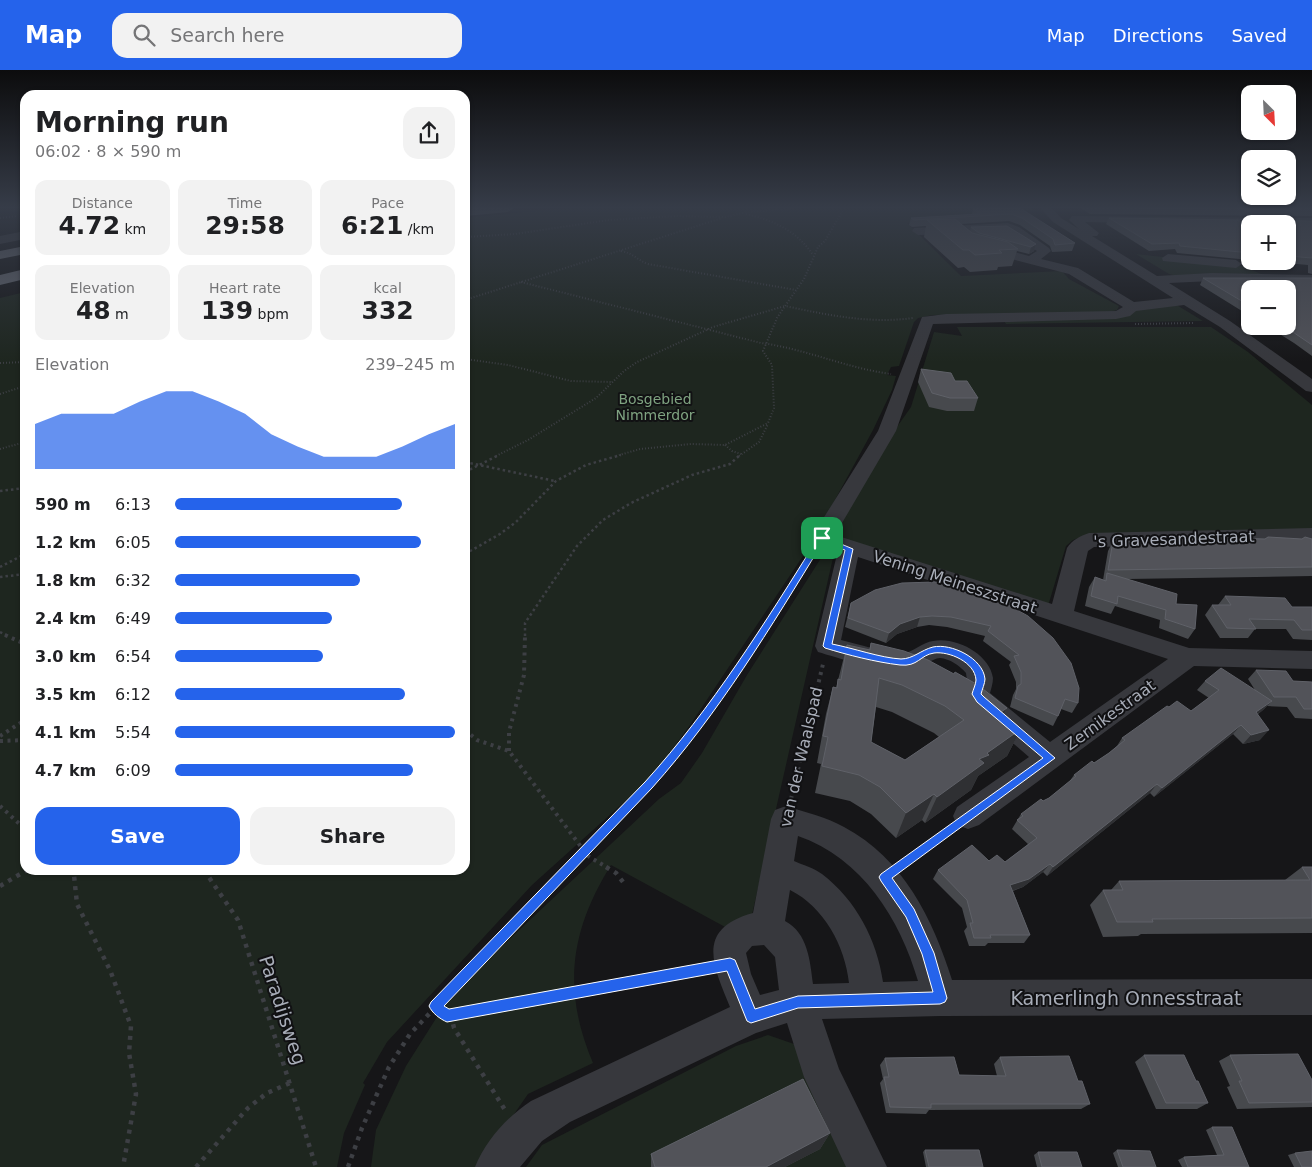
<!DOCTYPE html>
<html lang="en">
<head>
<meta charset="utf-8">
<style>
	:root { --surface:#fff; --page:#f2f2f2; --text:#202124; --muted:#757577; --accent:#2563eb }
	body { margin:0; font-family:"DejaVu Sans",sans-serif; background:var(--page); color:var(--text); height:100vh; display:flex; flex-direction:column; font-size:19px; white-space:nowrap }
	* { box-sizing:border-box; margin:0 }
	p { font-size:16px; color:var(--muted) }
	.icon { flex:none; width:28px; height:28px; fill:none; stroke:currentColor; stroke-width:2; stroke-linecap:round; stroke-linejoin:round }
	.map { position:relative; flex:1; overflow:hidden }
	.sheet { position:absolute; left:20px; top:20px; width:450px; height:785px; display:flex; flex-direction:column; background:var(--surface); border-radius:15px; box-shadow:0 1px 4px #0004 }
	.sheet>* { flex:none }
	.needle { width:32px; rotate:156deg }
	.buttons { position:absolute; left:1241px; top:15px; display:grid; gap:10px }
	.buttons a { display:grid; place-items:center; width:55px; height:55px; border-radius:10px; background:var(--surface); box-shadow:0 1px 4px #0004; font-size:25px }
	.pin { position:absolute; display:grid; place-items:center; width:42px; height:42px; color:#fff; margin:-21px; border-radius:10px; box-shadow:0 2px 8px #0006 }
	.round { display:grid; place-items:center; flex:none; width:52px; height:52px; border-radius:15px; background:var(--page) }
	.summary { display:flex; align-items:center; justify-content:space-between; height:85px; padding:0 15px }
	h1 { font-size:28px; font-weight:700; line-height:38px }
	.stats { display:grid; grid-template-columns:repeat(3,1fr); gap:8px; height:85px; padding:5px 15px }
	.stats div { display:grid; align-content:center; border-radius:12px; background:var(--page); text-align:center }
	.stats b { font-size:25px; font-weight:700 }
	.stats small { font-size:14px; font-weight:400 }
	.stats p { font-size:14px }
	.chart { height:140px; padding:10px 15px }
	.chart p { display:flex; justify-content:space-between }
	.chart svg { width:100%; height:90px; margin-top:5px; fill:var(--accent); opacity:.7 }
	.action { display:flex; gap:10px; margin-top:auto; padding:10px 15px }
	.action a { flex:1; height:58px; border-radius:15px; background:var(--accent); color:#fff; font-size:20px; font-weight:700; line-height:58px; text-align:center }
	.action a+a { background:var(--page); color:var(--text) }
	ul { padding:0 15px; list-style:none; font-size:16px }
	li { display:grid; grid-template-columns:80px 60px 1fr; align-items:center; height:38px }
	li i { height:12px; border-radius:6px; background:var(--accent) }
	header { display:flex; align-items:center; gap:30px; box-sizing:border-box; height:70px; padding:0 25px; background:var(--accent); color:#fff }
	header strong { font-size:24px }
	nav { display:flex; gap:28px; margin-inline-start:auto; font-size:18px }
	.search { width:350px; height:45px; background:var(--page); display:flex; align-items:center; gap:12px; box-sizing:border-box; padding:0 18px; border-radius:15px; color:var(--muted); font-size:19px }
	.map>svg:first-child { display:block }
</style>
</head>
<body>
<header>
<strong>Map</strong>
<div class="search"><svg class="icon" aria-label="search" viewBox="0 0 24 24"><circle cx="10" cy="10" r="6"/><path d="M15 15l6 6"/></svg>Search here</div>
<nav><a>Map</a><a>Directions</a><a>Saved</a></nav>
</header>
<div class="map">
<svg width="1312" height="1097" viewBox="0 0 1312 1097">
	<rect width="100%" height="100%" fill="#161618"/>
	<path fill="#1e261f" d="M567,138H1033L1034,140L960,146L963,149L907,153L961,206L1062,201L1069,209L1119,236L1117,240L1110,242L933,245L918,248L914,252L899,296L891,297L887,305L896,306L892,320L873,360L811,474L690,655L653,706L532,815L387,972L363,1013L365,1015L344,1063L337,1097H0V228L25,222V800H465V148Z
		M1136,184L1243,196L1261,204L1180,207L1169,204Z
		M1175,234L1203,251L1006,254L1003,249L1116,247L1137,238Z
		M957,257H1211L1248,282L1312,335V460L1084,466L1073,470L1066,476L1048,536L834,466L892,364L911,337L934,262L962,266Z
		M828,477L835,479L751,849L727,858L611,795C570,861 562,920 593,993L528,1024L477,1097H371L376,1060L406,996L442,939L482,895L659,729L681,713L702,683L747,605Z
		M768,965L794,974L859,1097H526L542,1075L736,976Z"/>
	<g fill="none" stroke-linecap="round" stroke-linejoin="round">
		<path stroke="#3d3f44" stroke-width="2" stroke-dasharray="1 2" stroke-linecap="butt" d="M844,138L825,171L818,177L804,209L785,236C828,245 869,254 913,248
			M746,144C773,150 797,161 813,185
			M0,148L17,146
			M465,167L515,164L609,150L676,146L725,147L742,143L795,138
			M621,181C633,183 637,190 648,194L796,220
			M521,212L761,273C806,279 846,298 891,304
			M465,230L722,148
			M1135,254L1194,253
			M465,289L508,295L571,311L612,312
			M0,293L25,292
			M0,324L25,316
			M725,375L732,381L741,384
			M0,379L25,372
			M496,386L528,370L596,328L624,301L637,292L713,257L785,236
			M616,386L640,379L691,374L725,375L768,353L774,338L772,295L763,281L777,248L785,236
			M739,386L759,372L768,354"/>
		<path stroke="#3d3f44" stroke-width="2.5" stroke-dasharray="2.5 3" stroke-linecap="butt" d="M465,392L555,411
			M465,402L499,385
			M0,421L25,418
			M465,484L500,464L516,452L556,411L586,395L621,385
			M0,497L25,484
			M0,507L25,504
			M0,562L8,566
			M525,566V553L577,476L603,450L631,433L692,405L730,394L740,385
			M761,566L813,481"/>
		<path stroke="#3d3f44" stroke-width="4" stroke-dasharray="3 4.5" stroke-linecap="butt" d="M5,565L25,574
			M465,660L477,670L509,681L588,786L608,798
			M0,666L25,650
			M0,671L25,670
			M509,681V662L524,605L525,565
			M791,729L823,594
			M0,736L25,759
			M902,794L950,760
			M568,798L649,715L680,680L762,565"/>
		<path stroke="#3d3f44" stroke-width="4.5" stroke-dasharray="4 5.5" stroke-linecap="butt" d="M606,797L616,803L623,812
			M68,800L74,805L77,834L110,900L131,956L129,983L136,1024L123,1097
			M204,800L238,850L316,1097
			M0,816L27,800
			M435,936L447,946L708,898
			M451,945L454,958L505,1040
			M196,1097L248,1038L267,1023L290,1013
			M348,1097L362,1058L389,997L410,964L569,797"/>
		<path fill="#37383d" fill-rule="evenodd" d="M1040,138H1052L1061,148L1079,159L1069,150L1072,146L1312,148V156L1085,152L1099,163L1097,166H1092L1157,206L1212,203L1312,205V213L1212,211L1169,213L1230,251L1312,309V322L1306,321L1220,257L1184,235L1136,241L1130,246L1116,249L933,254L896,361L835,465L1052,534L1067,478C1072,470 1080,466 1089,463L1312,458V472L1094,477L1088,481L1074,541L1189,578L1312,581V599L1194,596L979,755L968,759L957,755L953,746L957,737L1029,687L971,637L964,624L967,611L966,603C959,595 950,589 940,588C932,588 919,600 908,601C889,604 838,588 818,582L815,576L838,480L814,473L811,468L878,361L922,247L946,244L1116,241L1123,237L1069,204L968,178L951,164L918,165L912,161L914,158L1008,153L1019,157L1049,178L1051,181L1041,189L1078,198L1134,232L1173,228L1053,152ZM1006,161L1037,181L1029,186L976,172L964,162ZM858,487L1168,589L1050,672L990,623C991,619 993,613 993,608C990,584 955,566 933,571C923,572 913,582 905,583C887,584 859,574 841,570Z
			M25,161V169L0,174V166Z
			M1168,184L1236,190L1242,194L1236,198L1163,191L1162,188Z
			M786,736C805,742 826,747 844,757C903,788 933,849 952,910L1312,909V945L940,946L822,949L839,999L887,1097H846L804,1007L787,953L756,963L570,1052L542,1071L520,1097H475C486,1070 507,1047 531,1031L730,937C713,895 695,859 753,843L771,749L775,740ZM798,766C862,788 900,849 918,911L883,912C877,870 856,830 822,804C814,798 803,795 794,791ZM790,820C824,837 845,876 849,913L813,914C810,891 808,863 785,851ZM764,875L775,887L779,920L760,925L751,904L746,883L752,876Z"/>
		<path fill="#53555c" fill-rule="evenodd" d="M465,138H514L508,142L465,146Z"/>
		<path fill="#63666e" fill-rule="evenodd" d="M25,176V184L0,189V181Z
			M25,199V209L0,215V205Z"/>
	</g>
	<path fill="#47494d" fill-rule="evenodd" d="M1020,138L1075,173L1072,181L1052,182L1050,176L1020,155L1009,151L961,154L970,161L971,157L1036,174L1034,181L1029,184L1017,181L1012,196L998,197L997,200L970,202L964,197L958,198L924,167L926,156L912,157L909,155L911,148L972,144L973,139Z
		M1081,138H1312V146L1090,144Z
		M1109,148L1312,151V204L1308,203V195L1264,191H1288V154H1250V170L1243,171L1244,172L1250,173V190L1177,183L1175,179L1149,181L1106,154Z
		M1203,208H1312V286L1294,273L1267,256H1288L1250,219V246L1200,215Z
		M921,299L955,311L978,328L974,341H947L929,337L918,312Z
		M1312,469V506L1128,509L1176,534L1195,559L1188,569L1159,558L1160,550L1115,536L1111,544L1085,536L1089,517L1095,507L1104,510H1103L1108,481L1113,471Z
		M970,519L1078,633L1072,643L1061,639L1058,646L1053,656L1010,637L1013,625L1016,619V612L1009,595L1011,592L983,571L985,566L947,557L929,555L917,557L897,564L886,573L845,557L851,533Z
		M1225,526L1292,537H1312V570L1293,569L1286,559H1255L1248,568H1220L1205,545L1212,535H1218Z
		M871,573L1007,638L1004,645L1021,659L1007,686L978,706L971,720L925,753L922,750L896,768L871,744L850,731L815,723L821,694L817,693L826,644L833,617L836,618L847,575L869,580ZM876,637L892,642L934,663L939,667L905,690L871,672Z
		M1256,600L1293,611L1312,612V649L1295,648L1287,637L1267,636L1263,640L1258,644L1260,670L1243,674L1233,664L1154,727L1150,723L1047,806L1043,802L1023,817L1013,821L1030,865L1024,873H988L985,876H969L964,861L967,857L962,838L933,809L938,800L989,791L1005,792L1028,774L1012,759L1021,744L1049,728L1069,712L1074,705L1094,693L1109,683L1117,676L1122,668L1169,637L1191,641L1209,628L1197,620L1205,611L1255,620L1248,609Z
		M1302,797H1312V863L1141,864L1138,866L1103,867L1090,835L1103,820H1111L1119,811L1285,810Z
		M1144,985L1196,1011L1208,1033L1197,1039H1156L1135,992Z
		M1230,985L1312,1010V1037L1237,1039L1227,1017L1230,1016L1219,991Z
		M1000,987L1078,1011L1090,1034L1081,1039L929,1040L926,1044L886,1043L880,1013L883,1009L880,995L885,988L959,1005L997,1006L994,994Z
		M1212,1057L1249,1097H1182L1178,1090L1184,1087L1217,1085L1206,1060Z
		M830,1063L820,1079L785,1097H651V1084Z
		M925,1080L983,1097H926L923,1082Z
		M1117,1080L1156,1097H1118L1113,1083Z
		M1038,1082L1082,1097H1037L1034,1085Z
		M1295,1083L1312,1097H1294L1288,1085Z"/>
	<path fill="#2f3033" d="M1250,163V170L1240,171L1244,164Z
		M1036,174L1034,181L1029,184L1031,177Z
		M920,547L917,557L897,564L886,573L889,563L900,554Z
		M1272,631L1263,640L1248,652L1256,642Z
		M1007,638L993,665L1001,642Z
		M1241,655L1233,664L1154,727L1162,718Z
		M1021,659L1007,686L978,706L971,720L925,753L937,727L979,689Z
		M1269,660L1260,670L1243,674L1251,665Z
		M1157,714L1150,723L1047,806L1053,797Z
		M934,724L922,750L896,768L906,743Z
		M1050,794L1043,802L1023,817L1005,823L1010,815Z
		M830,1063L820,1079L785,1097H766Z"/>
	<path fill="#525359" stroke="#5f6168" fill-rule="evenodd" d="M1020,138L1075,173L1055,175L1053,169L1022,148L1011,144L914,150L911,148L980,144L973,139Z
		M1138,138H1312V140Z
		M1109,148L1312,151V188L1288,186V154H1250V163L1244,164L1242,169L1244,172L1250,173V183L1180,176L1179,173L1152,174Z
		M955,149L972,163L1008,172L1018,179L999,180L1002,183L975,185L969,180H963L927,150Z
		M1007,156L1036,174L1031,177L979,163L971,157Z
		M1203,208H1312V275L1284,256H1288V219H1250V236Z
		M921,299L951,303L955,311H967L978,328H950L932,323Z
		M1268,467L1302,469L1305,467L1312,469V497L1108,500L1113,471L1121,469L1132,472L1154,471L1158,469L1191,470L1195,468L1207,471L1228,470L1231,468L1265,469Z
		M1107,503L1177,524L1176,534L1197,535L1195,559L1165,549L1166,540L1118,526L1117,534L1091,526L1095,507L1106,511Z
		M935,512L970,519L999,530L1028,546L1053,568L1071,593L1079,618L1078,633L1065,629L1058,646L1015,628L1018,616L1021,614V602L1014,586L1019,585L988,561L991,556L951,547L932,546L920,547L900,554L889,563L848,548L851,533L875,520L902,513Z
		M1225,526L1285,528L1292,537H1312V560H1302L1294,550L1249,549L1256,559L1227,558L1212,535H1231Z
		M871,573L904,581L928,590L954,604L955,602L978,615L1007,638L1001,642L1021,659L987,683L989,685L979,689L984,693L937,727L934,724L906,743L880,717L859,705L822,696L828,667L823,666L833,617L837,618L838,609L841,610L847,575L870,580ZM879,608L902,615L945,636L964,650L905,690L871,672Z
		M1221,598L1272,631L1256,642L1269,660L1251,665L1241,655L1162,718L1157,714L1053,797L1050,794L1029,809L1010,815L1030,865H990L991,868H974L970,853H973L967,830L938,800L972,775L989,791L997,785L1005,792L1037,768L1017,750L1023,746L1021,744L1041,729L1043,731L1049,728L1076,706L1074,705L1092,691L1094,693L1109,683L1125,670L1122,668L1167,636L1169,637L1177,631L1191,641L1219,620L1205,611Z
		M1256,600L1286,601L1293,611L1312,612V639H1304L1296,627H1274Z
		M1302,797H1312V848L1152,849L1153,852H1117L1103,820H1123L1119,811L1310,810Z
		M1298,984L1312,1010V1032L1249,1033L1239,1011H1242L1230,985Z
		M1144,985H1184L1196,1011H1198L1208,1033H1166Z
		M1069,986L1078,1011H1082L1090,1034H931V1038L890,1037L884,1007H889L885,988L954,987L959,1005L1006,1006L1000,987Z
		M803,1009L830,1063L766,1097H655L651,1084Z
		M1212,1057H1232L1249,1097H1188L1184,1087L1224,1085Z
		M925,1080H979L983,1097H929Z
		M1117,1080L1150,1081L1156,1097H1123Z
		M1312,1081V1097H1302L1295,1083Z
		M1038,1082H1077L1082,1097H1042Z"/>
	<linearGradient id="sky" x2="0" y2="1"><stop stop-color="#0c0c0d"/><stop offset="0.47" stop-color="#363c48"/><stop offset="1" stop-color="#363c48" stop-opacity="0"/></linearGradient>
	<rect width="1312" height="292" fill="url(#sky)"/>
	<path fill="#2563eb" stroke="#fff" fill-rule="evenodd" d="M822,466L853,479L832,574C853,578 881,588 901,589C913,589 921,580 933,577C951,573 983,588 985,609C985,613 982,620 981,624L984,627L1055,688L892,808L914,839L934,883L947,928L945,932L940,934L798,938L751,953L747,951L727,901L447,952C440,949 432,943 429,936L431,932L645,712C712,638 765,553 818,468ZM823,472L845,480L823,576L825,578C848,585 875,592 900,595C918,597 920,585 934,583C949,581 975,592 976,610C976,614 973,620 972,624L977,632L1043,688L881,804L879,807L881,811L906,847L922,884L933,922L798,926L755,939L735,890L730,888L449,939L444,936L652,718C719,643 771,557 823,472Z"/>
	<g text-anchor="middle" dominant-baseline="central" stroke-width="4" stroke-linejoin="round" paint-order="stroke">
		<g font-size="14" fill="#7fa381" stroke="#111113">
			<text x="655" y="329">Bosgebied<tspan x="655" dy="16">Nimmerdor</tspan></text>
		</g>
		<g font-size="16" fill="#a8adb8" stroke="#111113">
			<text transform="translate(1174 469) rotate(-2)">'s Gravesandestraat</text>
			<text transform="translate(955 512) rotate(18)">Vening Meineszstraat</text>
			<text transform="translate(1110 645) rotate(-36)">Zernikestraat</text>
			<text transform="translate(801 687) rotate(-77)">van der Waalspad</text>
		</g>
		<g font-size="19" fill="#a8adb8" stroke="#111113">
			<text x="1126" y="928">Kamerlingh Onnesstraat</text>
			<text transform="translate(283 940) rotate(72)">Paradijsweg</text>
		</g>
	</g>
</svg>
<div class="buttons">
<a><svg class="needle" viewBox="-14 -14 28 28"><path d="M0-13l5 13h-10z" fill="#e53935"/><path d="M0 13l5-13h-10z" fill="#757577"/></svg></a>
<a><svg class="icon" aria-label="layers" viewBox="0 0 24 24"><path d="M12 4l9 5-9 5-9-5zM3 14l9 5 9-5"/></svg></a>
<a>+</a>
<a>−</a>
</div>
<div class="pin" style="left:822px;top:468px;background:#1e9e55"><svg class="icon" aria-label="arrive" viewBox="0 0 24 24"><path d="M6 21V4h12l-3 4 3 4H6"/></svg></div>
<section class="sheet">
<div class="summary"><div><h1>Morning run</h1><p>06:02 · 8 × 590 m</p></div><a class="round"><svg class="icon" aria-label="share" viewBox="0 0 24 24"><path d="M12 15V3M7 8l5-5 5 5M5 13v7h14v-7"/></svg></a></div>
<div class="stats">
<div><p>Distance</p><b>4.72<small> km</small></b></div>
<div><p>Time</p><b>29:58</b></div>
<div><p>Pace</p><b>6:21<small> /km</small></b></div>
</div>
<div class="stats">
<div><p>Elevation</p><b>48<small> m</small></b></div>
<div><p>Heart rate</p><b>139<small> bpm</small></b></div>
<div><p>kcal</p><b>332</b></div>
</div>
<div class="chart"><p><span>Elevation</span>239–245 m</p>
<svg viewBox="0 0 160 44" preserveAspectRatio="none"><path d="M0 44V22L10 17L20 17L30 17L40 11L50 6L60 6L70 11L80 17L90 27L100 33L110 38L120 38L130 38L140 33L150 27L160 22V44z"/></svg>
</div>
<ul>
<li><b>590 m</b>6:13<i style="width:81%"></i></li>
<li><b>1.2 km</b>6:05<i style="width:88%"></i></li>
<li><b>1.8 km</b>6:32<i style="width:66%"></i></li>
<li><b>2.4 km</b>6:49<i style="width:56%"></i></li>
<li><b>3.0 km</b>6:54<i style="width:53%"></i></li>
<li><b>3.5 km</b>6:12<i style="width:82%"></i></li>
<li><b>4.1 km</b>5:54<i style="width:100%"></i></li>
<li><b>4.7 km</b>6:09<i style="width:85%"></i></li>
</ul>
<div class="action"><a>Save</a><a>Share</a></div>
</section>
</div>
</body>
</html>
